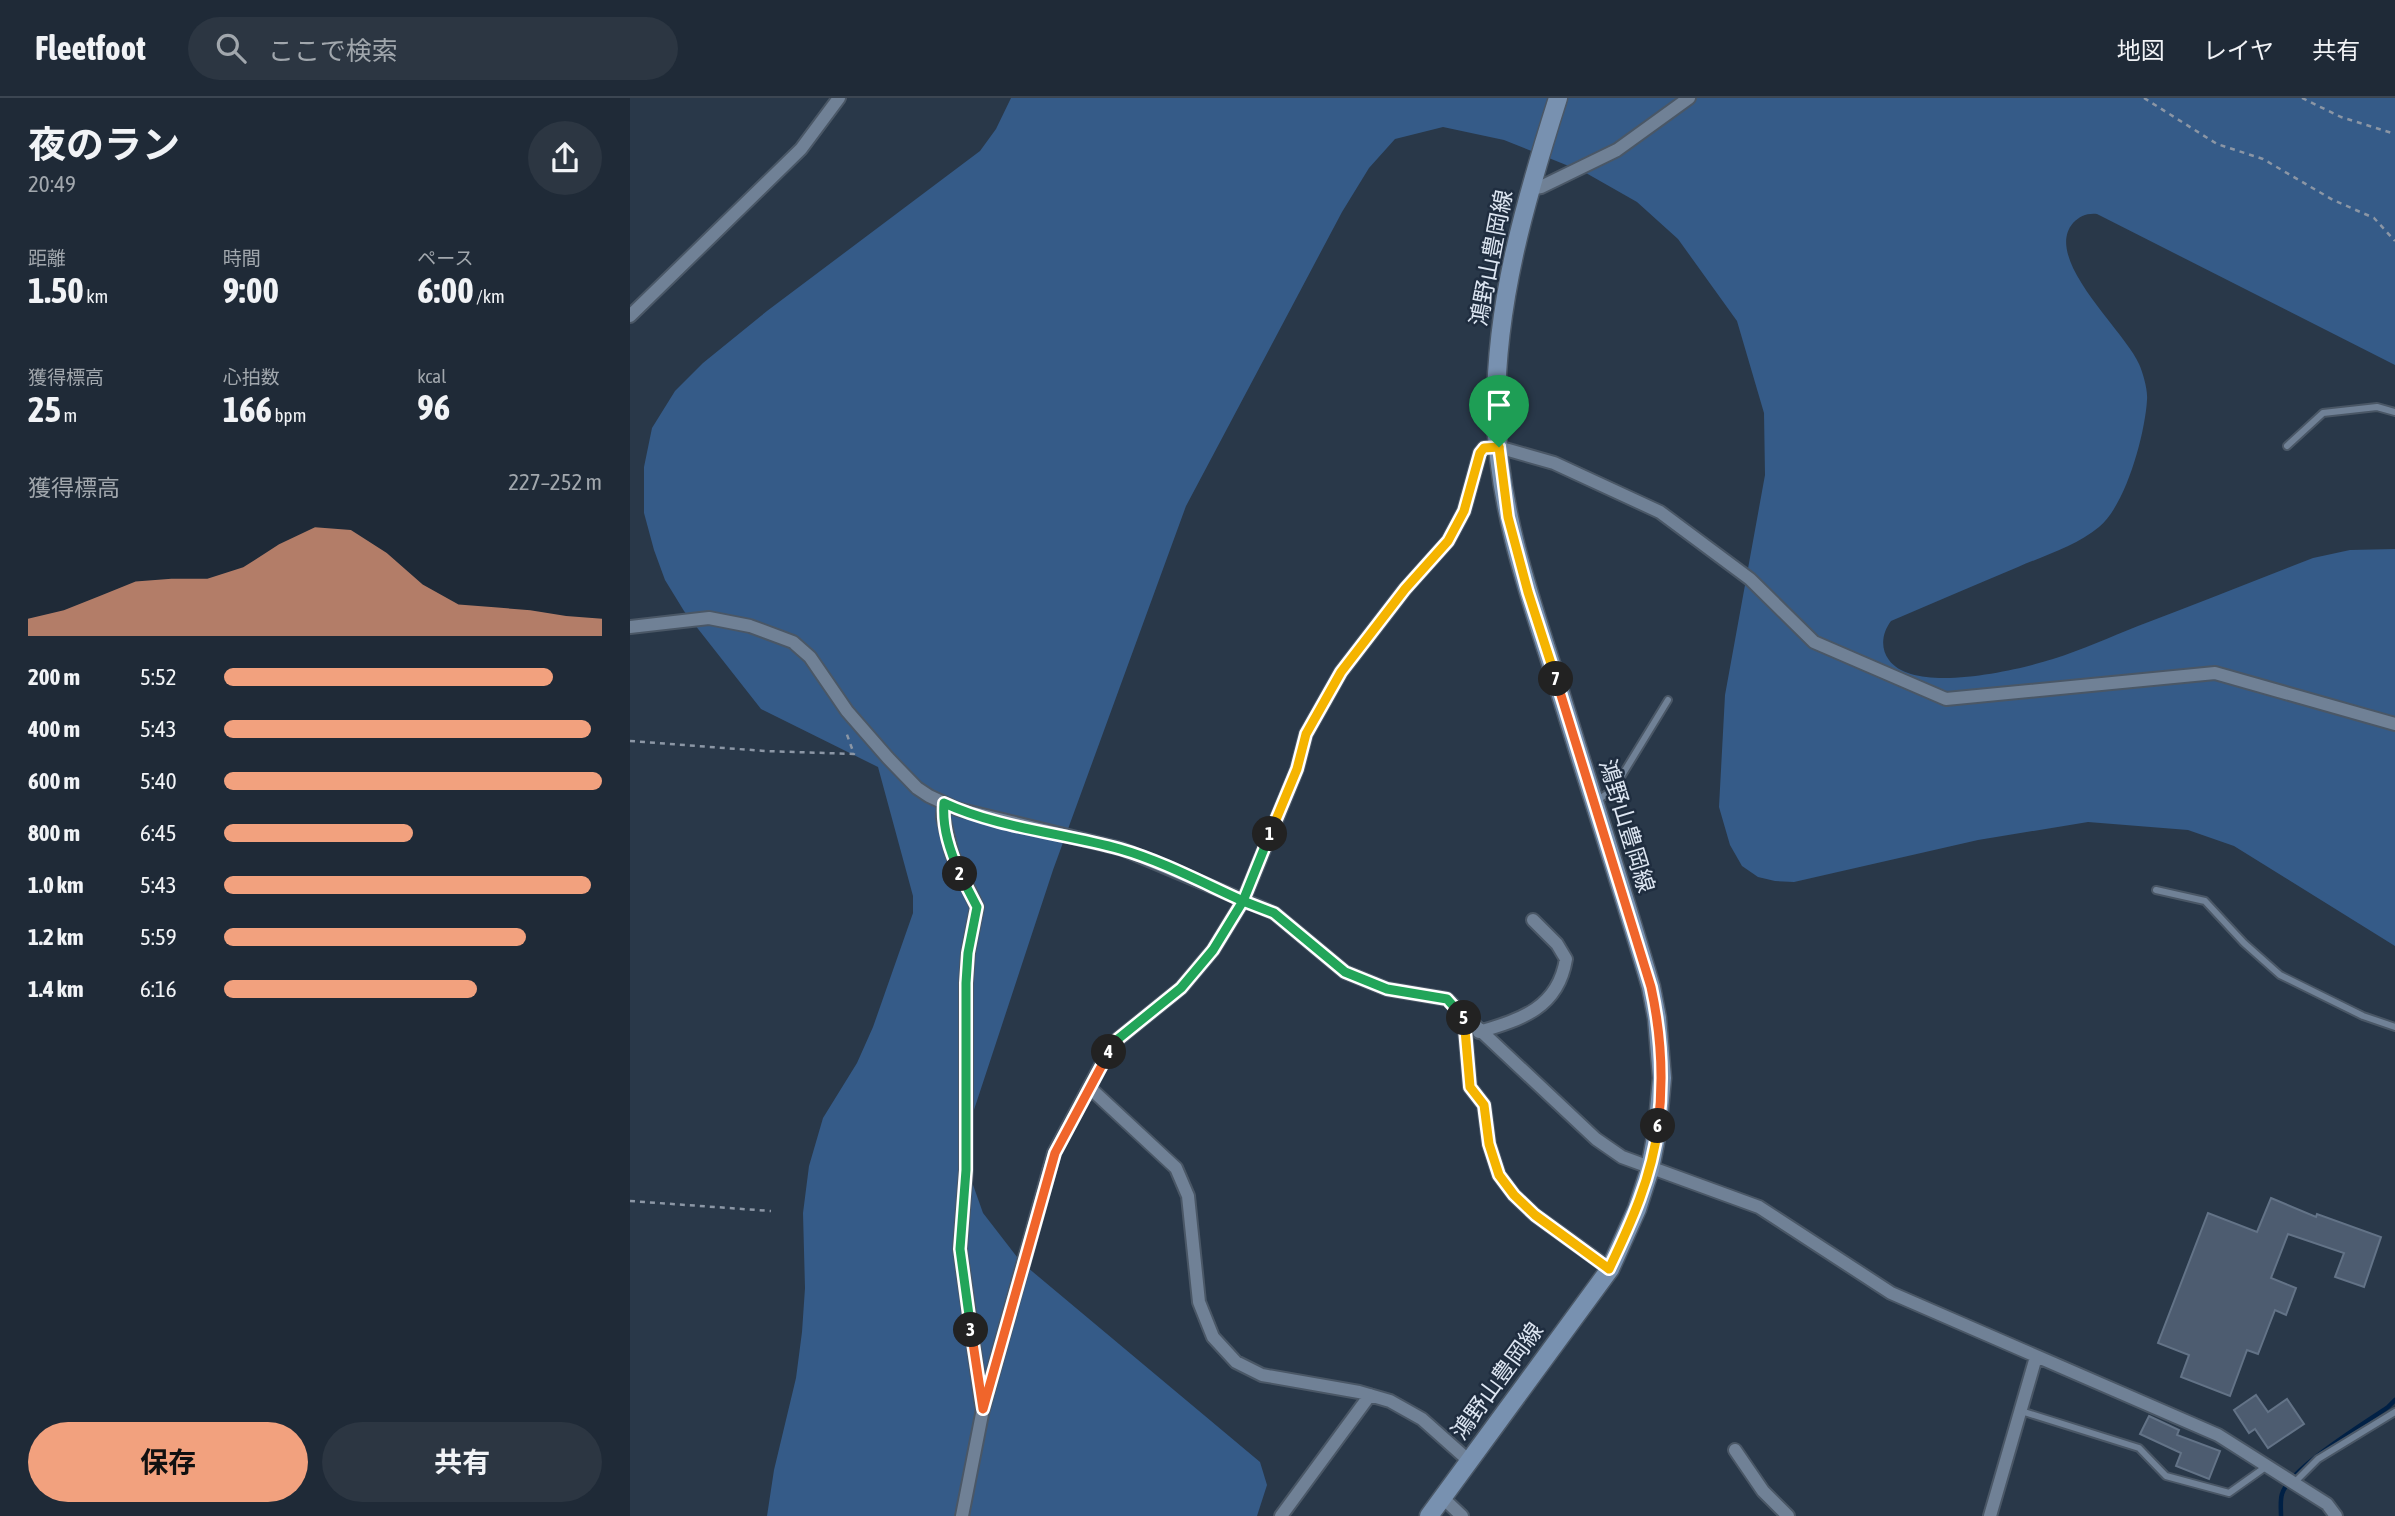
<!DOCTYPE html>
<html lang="ja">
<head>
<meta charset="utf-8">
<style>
	:root { --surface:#1f2a37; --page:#2c3642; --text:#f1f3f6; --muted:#a1a7ad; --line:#3c4652; --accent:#f2a17e }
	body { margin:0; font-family:"Asap Condensed","Noto Sans JP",sans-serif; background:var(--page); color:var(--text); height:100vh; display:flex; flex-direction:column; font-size:26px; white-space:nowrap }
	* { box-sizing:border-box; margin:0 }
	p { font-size:23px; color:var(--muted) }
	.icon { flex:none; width:38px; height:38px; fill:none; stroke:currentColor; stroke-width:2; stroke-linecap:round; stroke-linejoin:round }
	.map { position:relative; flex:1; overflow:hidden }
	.drawer { display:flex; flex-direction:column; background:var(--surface); width:630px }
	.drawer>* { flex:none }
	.pin { position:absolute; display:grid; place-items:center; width:60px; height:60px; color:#fff; margin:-72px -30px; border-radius:50% 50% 50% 0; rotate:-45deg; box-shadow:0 0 7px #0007 }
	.pin .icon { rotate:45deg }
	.km { position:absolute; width:35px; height:35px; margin:-18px; border-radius:50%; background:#222; color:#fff; font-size:19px; line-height:35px; text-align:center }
	.round { display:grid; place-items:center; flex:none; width:74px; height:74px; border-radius:37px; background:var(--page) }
	.head { display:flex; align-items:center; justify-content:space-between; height:119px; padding:0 28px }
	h1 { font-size:38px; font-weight:700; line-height:52px }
	.figures { display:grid; grid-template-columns:repeat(3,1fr); gap:10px; height:119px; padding:7px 28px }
	.figures div { display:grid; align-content:center }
	.figures b { font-size:35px; font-weight:700 }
	.figures small { font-size:19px; font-weight:400 }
	.figures p { font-size:19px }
	.chart { height:196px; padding:14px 28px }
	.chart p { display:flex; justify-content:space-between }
	.chart svg { width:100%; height:126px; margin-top:7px; fill:var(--accent); opacity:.7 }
	.button { display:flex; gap:14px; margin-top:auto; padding:14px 28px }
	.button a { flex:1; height:80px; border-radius:42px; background:var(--accent); color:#111; font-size:28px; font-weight:700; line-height:80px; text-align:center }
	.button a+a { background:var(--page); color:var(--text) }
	ul { padding:0 28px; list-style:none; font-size:23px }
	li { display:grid; grid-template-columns:112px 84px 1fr; align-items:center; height:52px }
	li i { height:18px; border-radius:9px; background:var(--accent) }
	header { display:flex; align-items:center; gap:42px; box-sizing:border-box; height:98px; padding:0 35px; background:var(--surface); border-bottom:2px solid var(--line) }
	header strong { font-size:33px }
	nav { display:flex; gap:38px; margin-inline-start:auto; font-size:24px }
	.search { width:490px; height:63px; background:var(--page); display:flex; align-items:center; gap:18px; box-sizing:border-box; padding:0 24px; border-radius:38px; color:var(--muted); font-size:26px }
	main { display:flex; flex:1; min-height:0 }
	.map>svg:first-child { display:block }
</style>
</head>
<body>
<header>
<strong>Fleetfoot</strong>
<div class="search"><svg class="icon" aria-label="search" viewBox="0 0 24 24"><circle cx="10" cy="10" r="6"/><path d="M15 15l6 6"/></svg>ここで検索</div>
<nav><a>地図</a><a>レイヤ</a><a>共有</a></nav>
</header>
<main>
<section class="drawer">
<div class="head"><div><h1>夜のラン</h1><p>20:49</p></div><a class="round"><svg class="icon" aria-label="share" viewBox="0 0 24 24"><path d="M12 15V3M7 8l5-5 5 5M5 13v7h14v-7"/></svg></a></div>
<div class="figures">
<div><p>距離</p><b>1.50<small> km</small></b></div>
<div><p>時間</p><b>9:00</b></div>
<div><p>ペース</p><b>6:00<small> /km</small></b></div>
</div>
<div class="figures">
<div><p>獲得標高</p><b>25<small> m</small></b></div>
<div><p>心拍数</p><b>166<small> bpm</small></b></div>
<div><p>kcal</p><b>96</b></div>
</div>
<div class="chart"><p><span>獲得標高</span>227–252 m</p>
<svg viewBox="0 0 160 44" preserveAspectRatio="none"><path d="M0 44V38L10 35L20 30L30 25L40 24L50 24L60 20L70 12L80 6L90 7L100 15L110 26L120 33L130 34L140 35L150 37L160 38V44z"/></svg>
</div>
<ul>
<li><b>200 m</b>5:52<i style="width:87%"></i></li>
<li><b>400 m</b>5:43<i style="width:97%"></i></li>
<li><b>600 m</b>5:40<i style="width:100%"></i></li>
<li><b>800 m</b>6:45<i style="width:50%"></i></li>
<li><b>1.0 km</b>5:43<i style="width:97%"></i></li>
<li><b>1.2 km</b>5:59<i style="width:80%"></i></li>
<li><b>1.4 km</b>6:16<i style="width:67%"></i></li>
</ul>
<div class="button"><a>保存</a><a>共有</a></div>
</section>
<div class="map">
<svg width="1765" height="1418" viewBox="0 0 1765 1418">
	<rect width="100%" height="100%" fill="#293849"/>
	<path fill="#355b88" d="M381,0H1765V267L1467,116C1457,115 1450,118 1443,125C1412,161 1495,233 1509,266C1513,275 1518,292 1517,302C1515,336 1496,407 1469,429C1448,447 1413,458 1388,469C1345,487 1303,505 1261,523C1252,535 1250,550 1259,562C1284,597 1388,572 1423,561C1452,552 1480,539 1508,528C1566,506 1624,483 1683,460L1720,452L1765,451V848L1604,748L1558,732L1458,724L1348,742L1164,784L1145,783L1128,779L1112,768L1100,747L1089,709L1095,597L1135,377L1134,315L1107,223L1048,141L1007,104L956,75L874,42L813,29L765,41L739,70L712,114L556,408L423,772L338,1030L342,1084L353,1115L391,1164L630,1364L637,1387L627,1418H137L144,1372L166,1280L172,1234L175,1190L173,1115L179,1068L193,1020L227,965L243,929L283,815V798L248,669L131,611L54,513L35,482L24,452L14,415V369L22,330L45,293L73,265L137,213L350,53L366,31Z"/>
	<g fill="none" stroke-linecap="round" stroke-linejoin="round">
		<path stroke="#002045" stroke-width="4.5" d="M1651,1418C1651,1411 1650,1402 1652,1396C1659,1371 1735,1325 1758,1309L1765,1302"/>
	</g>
	<path fill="#4d5c70" stroke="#637387" stroke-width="2" d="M1641,1100L1686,1119L1687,1116L1751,1139L1734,1189L1705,1179L1714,1155L1658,1136L1641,1180L1666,1190L1656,1217L1645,1212L1628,1256L1617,1252L1600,1298L1551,1279L1559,1257L1528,1245L1578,1115L1627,1134Z
		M1626,1297L1638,1314L1657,1301L1674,1326L1638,1350L1625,1331L1619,1335L1604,1312Z
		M1519,1318L1549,1332L1547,1337L1590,1353L1579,1381L1546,1368L1551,1355L1510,1336Z"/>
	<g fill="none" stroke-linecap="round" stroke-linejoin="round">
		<g stroke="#4a5766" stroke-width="10">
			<path id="service" d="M1657,348L1693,315L1747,309L1765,314
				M966,703L983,692L1038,602
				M1526,792L1575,803L1614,845L1650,877L1733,918L1765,929
				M1391,1313L1509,1350L1536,1378L1599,1395L1637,1368
				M1664,1385L1688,1361L1765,1314"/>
		</g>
		<g stroke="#4a5766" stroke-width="16">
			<path id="minor" d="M899,91L911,89L987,52L1059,0
				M0,218L171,51L209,0
				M0,529L79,520L120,528L163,544L180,559L217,613L258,660L287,690L299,698L327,711L492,751L644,815L715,874L757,891L817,901L966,1041L992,1059L1129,1109L1261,1195L1588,1337L1697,1406L1706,1418
				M314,705L313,719L322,756L347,809L338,855L336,885V1072L330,1151L352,1308
				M834,919L840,989L854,1007L859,1046L869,1077L884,1097L905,1117L980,1171
				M849,934C892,921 928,910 936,861L927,846L903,822
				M460,990L546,1070L558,1098L569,1204L583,1239L606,1264L632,1277L729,1294L760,1303L792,1321L838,1362
				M1105,1352L1133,1393L1158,1418
				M812,1399L832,1418
				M332,1418L353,1311L424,1055L483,945L551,890L583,852L613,803L667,671L676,636L711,574L775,491L818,443L834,413L850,355L854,350L868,349L924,365L1030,414L1120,481L1184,544L1316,601L1585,575L1765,626
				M651,1418L740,1297
				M1360,1418L1406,1259"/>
		</g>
		<g stroke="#4a5766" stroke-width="21">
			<path id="secondary" d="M799,1418L980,1171L1007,1111L1020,1071L1027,1034L1032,980L1027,920L1021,889C991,787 958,686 927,584C899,497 868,409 866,316C865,206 895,104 928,0"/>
		</g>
		<path stroke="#8b96a5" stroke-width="2.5" stroke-dasharray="5 5" stroke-linecap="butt" d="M1514,0L1587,46L1633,61L1703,102L1744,120L1765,143
			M1672,0L1711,19L1765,36
			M0,643L135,653L224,656L216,634
			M0,1103L141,1113"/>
		<use href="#service" stroke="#708196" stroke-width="6"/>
		<use href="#minor" stroke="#708196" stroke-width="12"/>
		<use href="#secondary" stroke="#7891b0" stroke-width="18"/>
	</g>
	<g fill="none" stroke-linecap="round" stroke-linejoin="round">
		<g stroke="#fff" stroke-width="14">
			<path id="split-1" d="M640,736L667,671L676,636L711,574L775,491L818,443L834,413L850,355L854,350L869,349"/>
		</g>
		<g stroke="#fff" stroke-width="14">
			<path id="split-2" d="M330,776C320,753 312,730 314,705C368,730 432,735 490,751C532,763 573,785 613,803L640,736"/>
		</g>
		<g stroke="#fff" stroke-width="14">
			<path id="split-3" d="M330,776L347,809L338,855L336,885V1072L330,1151L341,1232"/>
		</g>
		<g stroke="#fff" stroke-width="14">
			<path id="split-4" d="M341,1232L353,1311L425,1055L479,954"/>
		</g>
		<g stroke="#fff" stroke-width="14">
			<path id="split-5" d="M479,954L483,945L551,890L583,852L613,803L644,815L715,874L757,891L817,901L834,920"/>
		</g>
		<g stroke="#fff" stroke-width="14">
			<path id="split-6" d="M834,920L840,989L854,1007L859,1046L869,1077L884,1097L905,1117L979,1171C1001,1125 1022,1079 1028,1028"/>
		</g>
		<g stroke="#fff" stroke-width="14">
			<path id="split-7" d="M926,581L1021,889C1031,935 1034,981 1028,1028"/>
		</g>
		<g stroke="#fff" stroke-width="14">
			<path id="split-8" d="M869,349L878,419L898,494L926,581"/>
		</g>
		<use href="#split-1" stroke="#f5b400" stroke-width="9"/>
		<use href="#split-2" stroke="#22a559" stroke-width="9"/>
		<use href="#split-3" stroke="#22a559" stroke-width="9"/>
		<use href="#split-4" stroke="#f0652b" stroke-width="9"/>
		<use href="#split-5" stroke="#22a559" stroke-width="9"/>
		<use href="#split-6" stroke="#f5b400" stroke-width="9"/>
		<use href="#split-7" stroke="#f0652b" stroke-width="9"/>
		<use href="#split-8" stroke="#f5b400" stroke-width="9"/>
	</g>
	<g text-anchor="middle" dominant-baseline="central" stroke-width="5" stroke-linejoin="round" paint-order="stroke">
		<g font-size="23" fill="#dde6f2" stroke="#1f2d3f">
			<text transform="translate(861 160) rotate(-79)">鴻野山豊岡線</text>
			<text transform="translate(997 728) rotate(73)">鴻野山豊岡線</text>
			<text transform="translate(867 1283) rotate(-54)">鴻野山豊岡線</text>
		</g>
	</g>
</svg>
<div class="pin" style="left:869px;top:349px;background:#1e9e55"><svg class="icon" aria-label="arrive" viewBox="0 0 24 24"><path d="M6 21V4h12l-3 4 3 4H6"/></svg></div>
<b class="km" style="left:640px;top:736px">1</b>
<b class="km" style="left:330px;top:776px">2</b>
<b class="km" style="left:341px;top:1232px">3</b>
<b class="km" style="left:479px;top:954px">4</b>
<b class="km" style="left:834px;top:920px">5</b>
<b class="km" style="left:1028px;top:1028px">6</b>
<b class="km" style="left:926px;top:581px">7</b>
</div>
</main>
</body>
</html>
